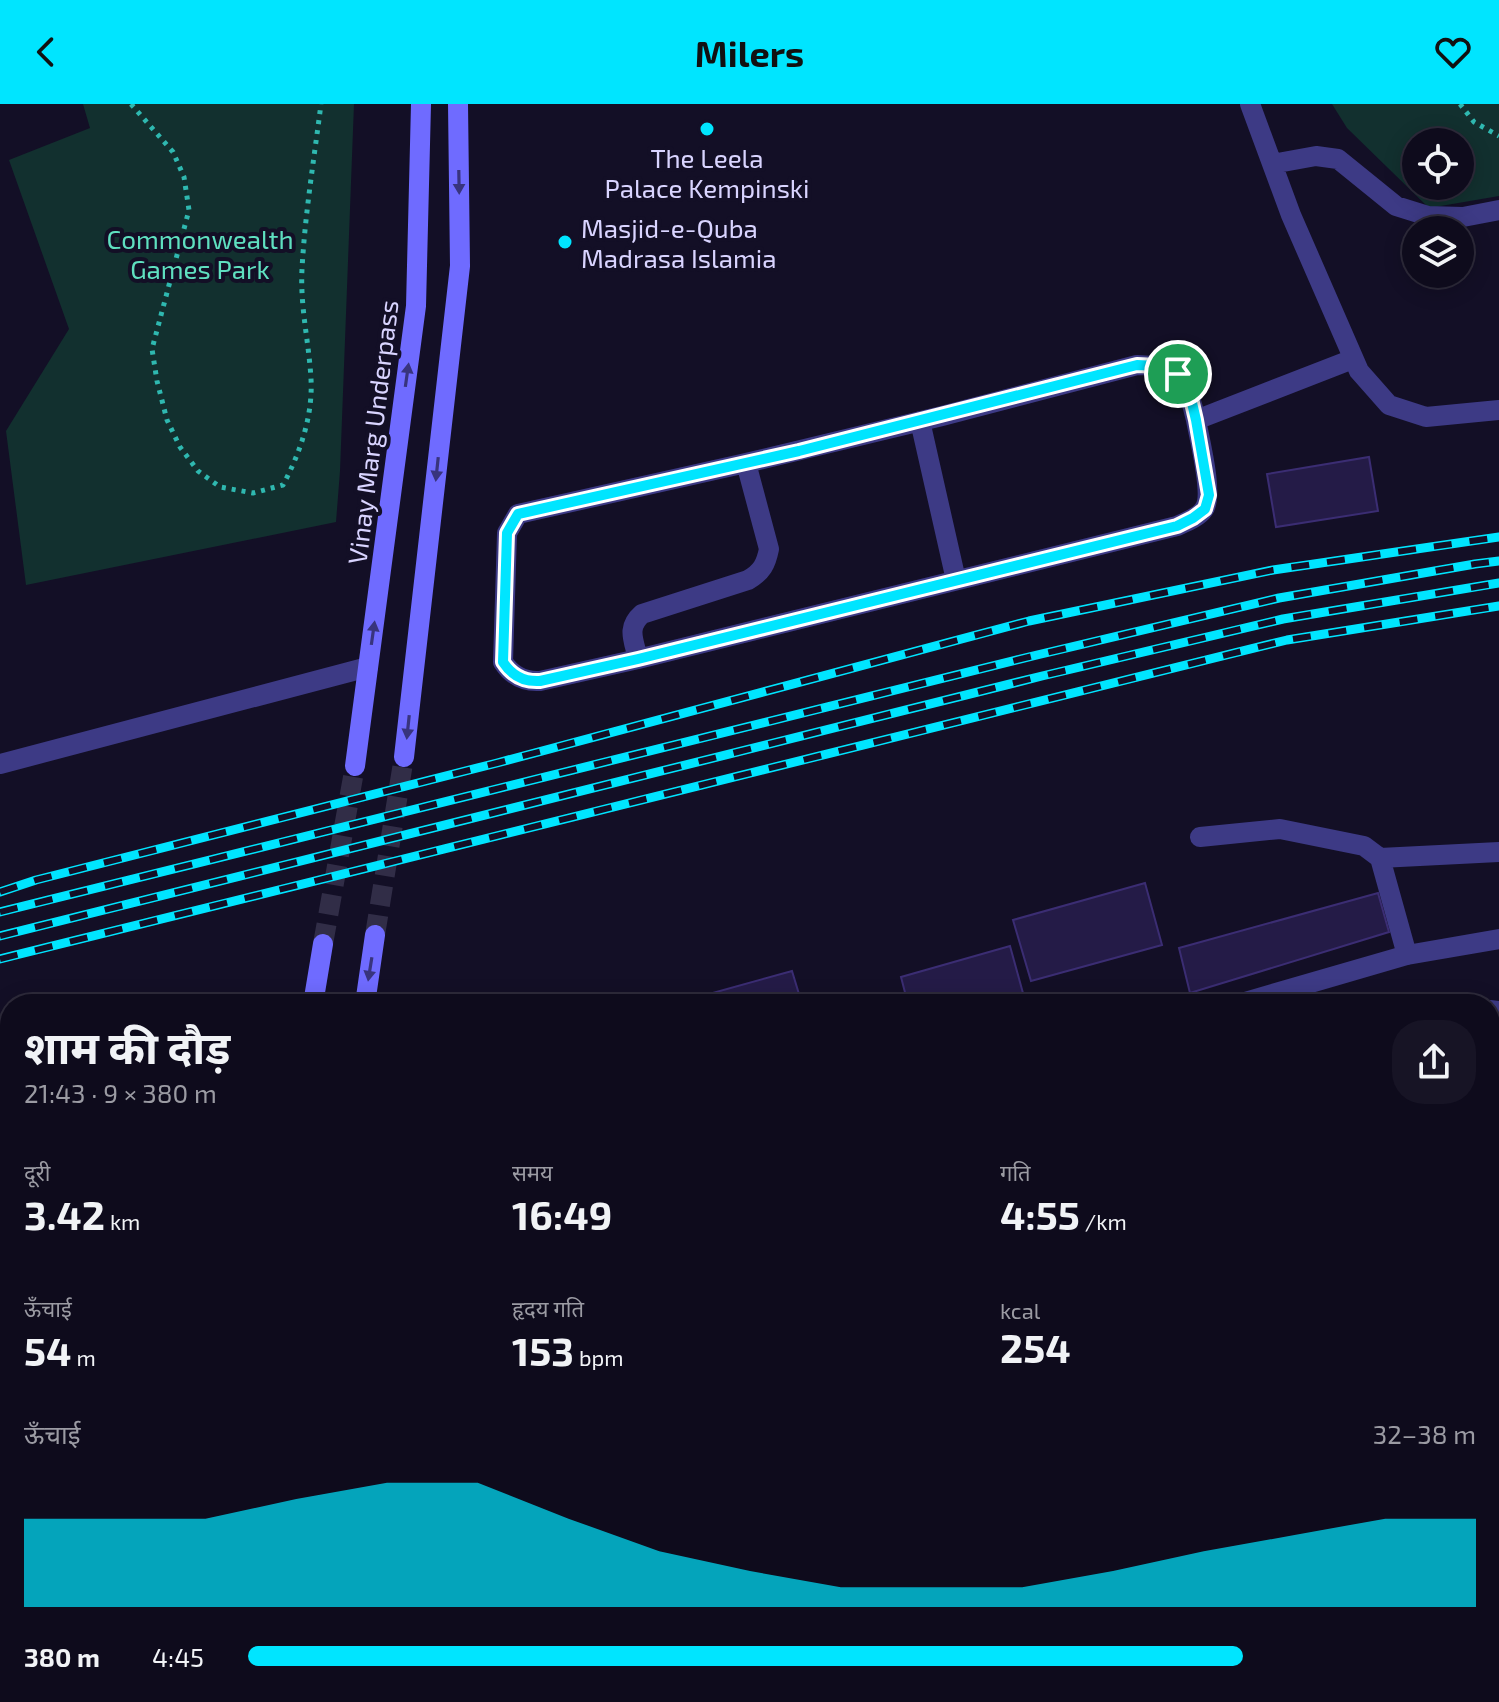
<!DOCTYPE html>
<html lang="hi">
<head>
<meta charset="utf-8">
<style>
	:root { --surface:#0e0b1c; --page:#171425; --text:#f1f3f6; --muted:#9b9ba3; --line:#2e2b3b; --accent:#00e5ff }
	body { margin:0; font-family:"Exo 2","Noto Sans Devanagari",sans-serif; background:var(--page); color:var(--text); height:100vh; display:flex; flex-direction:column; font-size:30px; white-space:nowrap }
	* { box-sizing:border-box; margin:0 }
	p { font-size:26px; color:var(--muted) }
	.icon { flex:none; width:44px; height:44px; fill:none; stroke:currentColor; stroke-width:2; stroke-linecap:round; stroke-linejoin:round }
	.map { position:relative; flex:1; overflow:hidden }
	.details { position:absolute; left:0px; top:890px; width:1500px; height:708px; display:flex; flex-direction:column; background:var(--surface); border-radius:32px 32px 0 0; box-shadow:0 4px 20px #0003,0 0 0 2px var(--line) }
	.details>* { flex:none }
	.buttons { position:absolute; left:1402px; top:24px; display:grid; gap:16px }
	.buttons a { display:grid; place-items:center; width:72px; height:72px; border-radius:50%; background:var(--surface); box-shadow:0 4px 20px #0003,0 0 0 2px var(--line); font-size:40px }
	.pin { position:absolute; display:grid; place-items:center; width:68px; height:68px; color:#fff; margin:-34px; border:4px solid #fff; border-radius:50%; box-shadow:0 2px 8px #0007 }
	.round { display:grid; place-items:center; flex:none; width:84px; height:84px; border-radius:32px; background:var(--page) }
	.overview { display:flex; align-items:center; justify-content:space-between; height:136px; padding:0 24px }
	h1 { font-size:44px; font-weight:700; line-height:60px }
	.stats { display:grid; grid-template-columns:repeat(3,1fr); gap:12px; height:136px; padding:8px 24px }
	.stats div { display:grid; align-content:center }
	.stats b { font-size:40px; font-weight:700 }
	.stats small { font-size:22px; font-weight:400 }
	.stats p { font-size:22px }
	.chart { height:224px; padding:16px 24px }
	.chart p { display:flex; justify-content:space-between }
	.chart svg { width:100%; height:144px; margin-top:8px; fill:var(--accent); opacity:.7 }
	ul { padding:0 24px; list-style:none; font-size:26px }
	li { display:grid; grid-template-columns:128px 96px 1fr; align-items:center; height:60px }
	li i { height:20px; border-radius:10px; background:var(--accent) }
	header { display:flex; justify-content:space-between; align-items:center; height:104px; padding:0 24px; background:var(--accent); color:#111; font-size:36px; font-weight:700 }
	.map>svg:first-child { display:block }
</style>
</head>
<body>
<header><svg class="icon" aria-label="back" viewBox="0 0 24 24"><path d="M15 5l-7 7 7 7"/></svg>Milers<svg class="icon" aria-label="heart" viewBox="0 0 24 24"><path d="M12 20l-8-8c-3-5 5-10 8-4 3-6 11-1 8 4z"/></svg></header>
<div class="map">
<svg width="1499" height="1598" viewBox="0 0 1499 1598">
	<rect width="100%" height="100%" fill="#130f26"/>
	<path fill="#12302f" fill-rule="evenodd" d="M83,0H354L340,367L336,418L26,481L6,327L69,225L9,56L90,24Z
		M1332,0H1499V92L1429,104L1347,24ZM1416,38H1460V82H1416Z"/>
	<path fill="#241b47" stroke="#3b2d73" stroke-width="2" d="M1369,353L1378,407L1276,423L1267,370Z
		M1145,779L1162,841L1031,877L1013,816Z
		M1378,789L1389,828L1190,889L1179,844Z
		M1010,842L1026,900H908L901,873Z
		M792,867L802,900H673Z
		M1490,943L1499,944V1123L1490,1122Z
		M4,1255L10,1277V1365L0,1368V1256Z
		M0,1553L10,1555L8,1598H0Z
		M78,1588H120L119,1598H77Z
		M831,1588H918L917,1598H888L830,1590Z
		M948,1588H1068L1067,1598H947Z
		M1153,1588H1227L1226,1598H1152Z
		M1331,1588H1466L1465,1598H1364L1330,1595Z"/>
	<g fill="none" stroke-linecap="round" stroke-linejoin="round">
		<path stroke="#312d47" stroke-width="20" stroke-dasharray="20 10" stroke-linecap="butt" d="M375,831L404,653
			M323,840L355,662"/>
		<path stroke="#2fb8b0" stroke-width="5" stroke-dasharray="4 6" stroke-linecap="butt" d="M131,0L173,48L184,73L189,106L152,245L157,277L167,316L180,343L198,367L220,383L253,389L283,381C300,349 313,312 311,275C309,238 300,204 302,165C305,110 314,55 321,0
			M1460,0L1474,18L1499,32"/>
		<path stroke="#3d3a85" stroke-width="18" d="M74,1598V1588"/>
		<path stroke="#3d3a85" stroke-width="20" d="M1250,0L1291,111L1359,267L1389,301L1426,313L1499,306
			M1272,60L1316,52L1338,55L1396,102L1428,112L1463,113L1499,106
			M920,317L956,476
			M746,359L518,410L507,429L503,558C512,572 524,578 540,577L638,555C634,536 626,524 642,510L748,476C762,468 766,460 769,445L746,359L942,312L1137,261C1182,262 1186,275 1196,316L1353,255
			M638,555L1177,422C1186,418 1199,413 1204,405C1214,392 1199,333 1196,316
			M0,660L368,563
			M1200,733L1280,725L1364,742L1380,754L1407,851
			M1380,754L1499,748
			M1238,900L1407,851L1499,835
			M1490,906L1499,907
			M0,1133L10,1131
			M1490,1142L1499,1143
			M1490,1272L1499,1275
			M1490,1352L1497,1353L1499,1356
			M1490,1532L1499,1472
			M763,1598L764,1588
			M824,1598L826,1588
			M924,1598L926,1588
			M1322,1598V1588
			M1480,1598L1482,1588"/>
		<path stroke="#6f6bff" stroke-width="20" d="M404,653L460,162L458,0
			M355,662L416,202L421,0
			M313,900L323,840
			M365,900L375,831
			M201,1598L203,1588
			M257,1598L258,1588"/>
		<g stroke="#00e5ff" stroke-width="9">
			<path id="rail" d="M0,788L36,776L497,659L1029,517L1273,466L1499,433
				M0,808L1037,551L1279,494L1475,460L1499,457
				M0,832L1042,572L1283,515L1499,479
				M0,855L1287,536L1499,502"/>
		</g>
		<use href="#rail" stroke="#130f26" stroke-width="6" stroke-dasharray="18" stroke-linecap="butt"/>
	</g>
	<defs><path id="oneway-solid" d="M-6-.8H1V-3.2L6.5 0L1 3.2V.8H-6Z" transform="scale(2)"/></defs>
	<g fill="#38347d">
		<use href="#oneway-solid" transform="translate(459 78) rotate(89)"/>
		<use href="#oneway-solid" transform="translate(407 271) rotate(-82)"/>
		<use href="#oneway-solid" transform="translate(437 365) rotate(96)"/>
		<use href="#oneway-solid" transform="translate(373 529) rotate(-82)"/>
		<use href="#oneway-solid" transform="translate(408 623) rotate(96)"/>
		<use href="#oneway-solid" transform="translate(370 865) rotate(99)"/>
	</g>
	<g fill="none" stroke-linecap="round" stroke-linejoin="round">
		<g stroke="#fff" stroke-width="16">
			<path id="route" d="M1137,261L1157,262L1178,270L1189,286L1196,316L1209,391L1205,405L1193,414L1177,422L638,555L540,577C524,578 512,572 503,558L507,429L518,410L799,347Z"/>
		</g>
		<use href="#route" stroke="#00e5ff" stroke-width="10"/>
	</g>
	<g fill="#00e5ff" stroke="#130f26" stroke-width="3">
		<circle cx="707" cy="25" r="8"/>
		<circle cx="565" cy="138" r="8"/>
	</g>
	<g text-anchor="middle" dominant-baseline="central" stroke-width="8" stroke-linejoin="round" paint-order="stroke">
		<g font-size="26" fill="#d9d4ff" stroke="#130f26">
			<text x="707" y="53">The Leela<tspan x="707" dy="30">Palace Kempinski</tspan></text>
			<text x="581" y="123" text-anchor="start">Masjid-e-Quba<tspan x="581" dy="30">Madrasa Islamia</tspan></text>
		</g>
		<g font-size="26" fill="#5fe0c0" stroke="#130f26">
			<text x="200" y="134">Commonwealth<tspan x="200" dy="30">Games Park</tspan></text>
		</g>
		<g font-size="26" fill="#d9d4ff" stroke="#130f26">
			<text transform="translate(372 328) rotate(-83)">Vinay Marg Underpass</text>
		</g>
	</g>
</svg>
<div class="buttons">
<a><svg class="icon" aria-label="locate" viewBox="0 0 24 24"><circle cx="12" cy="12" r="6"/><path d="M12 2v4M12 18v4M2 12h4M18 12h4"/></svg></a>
<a><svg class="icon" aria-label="layers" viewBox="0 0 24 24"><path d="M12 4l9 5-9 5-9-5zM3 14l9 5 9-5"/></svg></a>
</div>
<div class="pin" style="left:1178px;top:270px;background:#1e9e55"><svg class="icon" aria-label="arrive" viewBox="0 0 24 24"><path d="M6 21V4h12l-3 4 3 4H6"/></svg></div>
<section class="details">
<div class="overview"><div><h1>शाम की दौड़</h1><p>21:43 · 9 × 380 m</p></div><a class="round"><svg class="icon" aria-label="share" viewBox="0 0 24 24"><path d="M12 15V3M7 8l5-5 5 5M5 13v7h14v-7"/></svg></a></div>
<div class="stats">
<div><p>दूरी</p><b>3.42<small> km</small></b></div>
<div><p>समय</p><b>16:49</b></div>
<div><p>गति</p><b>4:55<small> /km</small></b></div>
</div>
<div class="stats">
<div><p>ऊँचाई</p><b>54<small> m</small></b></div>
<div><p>हृदय गति</p><b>153<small> bpm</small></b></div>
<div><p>kcal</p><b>254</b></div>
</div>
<div class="chart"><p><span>ऊँचाई</span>32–38 m</p>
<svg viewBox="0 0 160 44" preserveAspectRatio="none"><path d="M0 44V17L10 17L20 17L30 11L40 6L50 6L60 17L70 27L80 33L90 38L100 38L110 38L120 33L130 27L140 22L150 17L160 17V44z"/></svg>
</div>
<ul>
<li><b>380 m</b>4:45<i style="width:81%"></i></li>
</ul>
</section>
</div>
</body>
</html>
